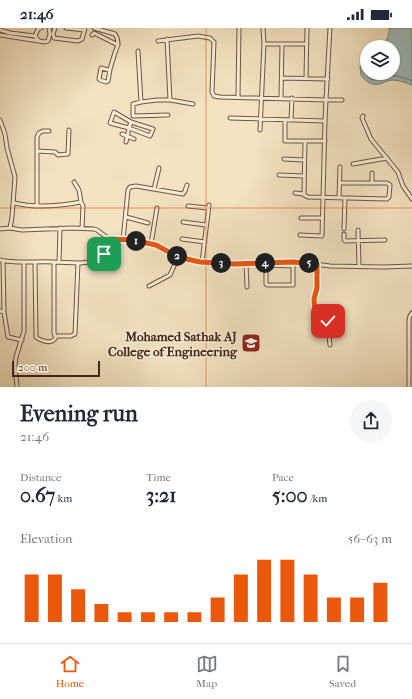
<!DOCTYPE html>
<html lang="en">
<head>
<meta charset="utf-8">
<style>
	:root { --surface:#fff; --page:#f6f6f7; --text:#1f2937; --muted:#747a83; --line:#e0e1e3; --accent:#ea580c }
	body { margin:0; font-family:"IM FELL French Canon",serif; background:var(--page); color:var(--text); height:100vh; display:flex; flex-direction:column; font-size:15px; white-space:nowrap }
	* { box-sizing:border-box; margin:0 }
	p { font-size:13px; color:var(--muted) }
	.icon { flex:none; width:22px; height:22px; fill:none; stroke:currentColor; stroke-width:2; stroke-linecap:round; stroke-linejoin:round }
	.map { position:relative; height:359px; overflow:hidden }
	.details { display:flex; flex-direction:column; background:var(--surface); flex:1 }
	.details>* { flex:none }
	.controls { position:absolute; left:360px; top:12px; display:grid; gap:8px }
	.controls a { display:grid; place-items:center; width:40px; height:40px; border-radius:50%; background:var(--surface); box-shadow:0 1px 3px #0004; font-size:20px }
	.scale { position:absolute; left:12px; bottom:10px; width:88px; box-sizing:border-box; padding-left:4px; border:2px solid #432718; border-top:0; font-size:11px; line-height:14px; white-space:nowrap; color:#432718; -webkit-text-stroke:3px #f7edd7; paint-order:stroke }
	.pin { position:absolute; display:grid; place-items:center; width:34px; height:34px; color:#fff; margin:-17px; border-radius:8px; box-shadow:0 2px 6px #0006 }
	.km { position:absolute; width:20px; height:20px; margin:-10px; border-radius:50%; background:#222; color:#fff; font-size:11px; line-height:20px; text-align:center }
	.round { display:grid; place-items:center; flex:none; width:42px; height:42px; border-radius:21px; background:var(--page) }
	.headline { display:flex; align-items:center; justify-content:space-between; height:68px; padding:0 20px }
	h1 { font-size:22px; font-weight:700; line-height:30px }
	.figures { display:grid; grid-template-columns:repeat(3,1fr); gap:6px; height:68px; padding:4px 20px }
	.figures div { display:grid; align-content:center }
	.figures b { font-size:20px; font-weight:700 }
	.figures small { font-size:11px; font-weight:400 }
	.figures p { font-size:11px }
	.chart { height:112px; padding:8px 20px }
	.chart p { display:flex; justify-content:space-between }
	.chart svg { width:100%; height:72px; margin-top:4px; stroke:var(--accent); stroke-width:6 }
	.status { display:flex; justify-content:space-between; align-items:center; height:28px; padding:0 20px; background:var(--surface); direction:ltr }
	.status svg { height:11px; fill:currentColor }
	.menu { display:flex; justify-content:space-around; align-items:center; height:56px; border-top:1px solid var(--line); background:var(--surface); font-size:11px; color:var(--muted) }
	.menu a { display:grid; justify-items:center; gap:2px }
	.menu .on { color:var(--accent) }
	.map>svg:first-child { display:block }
</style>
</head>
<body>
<div class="status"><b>21:46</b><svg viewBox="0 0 49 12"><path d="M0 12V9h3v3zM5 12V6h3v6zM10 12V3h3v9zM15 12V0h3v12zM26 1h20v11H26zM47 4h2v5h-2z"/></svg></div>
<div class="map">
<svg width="412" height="359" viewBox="0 0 412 359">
	<rect width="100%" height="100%" fill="#f3e3c1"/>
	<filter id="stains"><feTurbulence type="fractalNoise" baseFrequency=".005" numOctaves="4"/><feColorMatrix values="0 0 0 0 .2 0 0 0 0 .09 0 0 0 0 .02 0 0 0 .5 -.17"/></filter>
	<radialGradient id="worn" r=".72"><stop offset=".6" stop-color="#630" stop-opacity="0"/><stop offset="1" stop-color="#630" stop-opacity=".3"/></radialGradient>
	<path fill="#9dbdba" stroke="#798179" d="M389,0H412V57C406,55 400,52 393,52C388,52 385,54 380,56C372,58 366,54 361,47L360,39L364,33H367V45H393V19H379C386,14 390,9 389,0Z"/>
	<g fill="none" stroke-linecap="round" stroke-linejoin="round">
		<path stroke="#707269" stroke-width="1" d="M367,37C364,38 364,42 365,45C374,57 379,50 390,48C398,47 405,50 412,53"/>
		<g stroke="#6f5642" stroke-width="5">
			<path id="minor" d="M55,0L53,6L54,10L78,13L82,11L85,0
				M66,0L84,2
				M94,0L115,6C117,9 118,12 118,15C118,19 115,23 114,28C111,36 109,44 108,53L106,54L100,52L99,51L101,40L109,42
				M0,2L10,5L35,8L39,13
				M0,7L45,14L48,13L50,6L49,0
				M92,7L94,5L118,17
				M35,8L38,1L41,0
				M167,11L170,72
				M158,13L198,8L210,10L214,14L212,64L214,68L220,69L326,72L330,0
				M264,16H307
				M138,23L141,74L157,72H170L193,76
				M282,50L328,51
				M306,50L307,0
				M238,69L239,0
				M281,70L282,16
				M141,74L133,76V88L168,87
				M114,84L131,94L153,101L150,108L129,100L110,95Z
				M363,88L362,90L371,111L398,144L403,158L412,171
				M230,90L325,93L322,208L300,207
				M0,92L5,106L7,120L15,149L12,189L10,200L22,202L72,200L94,201L97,202L109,211L132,212L156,217L178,229L200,234L234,235L293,234L307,235L330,238L383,239L412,238
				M285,92V113H325
				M291,92L292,70
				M325,93L326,72H342
				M260,102L264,16L263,0
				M122,106L134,111
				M305,113L304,167L308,169L387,171L389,169L390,157L387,155H340
				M126,114L129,100L131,94
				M37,123L55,124L58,127L68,126L69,102
				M284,131L304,132
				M353,136L387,130
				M372,145V155
				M279,147L304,148
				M74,154L79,162L81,174
				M154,161L159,140
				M295,165L304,166
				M339,170L340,139
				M14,175C35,180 60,178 81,174L83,178L82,200
				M37,177V109L39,105L43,103H49
				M188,178L208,180
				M126,189L148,195
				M301,190H322
				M183,194L206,197
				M0,201L10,200
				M344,201L345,170
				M358,202L359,238
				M344,206V211L345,213L385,212
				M182,211L205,214
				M123,212L128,162L130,159L136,158L183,166L185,163L187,157
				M151,216L157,180
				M0,232C18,236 35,233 53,234C69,234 86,238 100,230C107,225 108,219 109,211
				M3,233L4,284
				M35,234L36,309C39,312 48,315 52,313C54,313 56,309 57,308
				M54,234V305L55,308H71L75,306L78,235
				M59,234L60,200
				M202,234L209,177
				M246,235L247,259
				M267,237L266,238V256L267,257H293V238L267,237L269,234
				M149,258L170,247L178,229
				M0,283L4,284L8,309L22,312
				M315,284L327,289L330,317
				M316,293L314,271L317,260V236
				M17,359L15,337L16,329L24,303V235
				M409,359V292L410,288L412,285"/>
		</g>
		<use href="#minor" stroke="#f7edd7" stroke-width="3"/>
	</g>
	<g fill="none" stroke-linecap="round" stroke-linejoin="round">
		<g stroke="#fff" stroke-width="8">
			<path id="route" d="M104,226L108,219L109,211L132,212L156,217L178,229L200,234L234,236L293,234L317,236V260L314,271L315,284L327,289L328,293"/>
		</g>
		<use href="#route" stroke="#ea580c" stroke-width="5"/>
	</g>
	<path fill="none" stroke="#e0560d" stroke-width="1" stroke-opacity="0.55" d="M206,0V359M0,180H412"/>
	<defs>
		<g id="university-square" transform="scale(1)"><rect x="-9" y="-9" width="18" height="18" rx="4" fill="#8f2418" stroke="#f7edd7"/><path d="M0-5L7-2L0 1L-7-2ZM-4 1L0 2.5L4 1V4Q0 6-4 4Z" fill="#fff"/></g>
	</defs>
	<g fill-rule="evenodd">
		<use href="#university-square" x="251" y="315"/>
	</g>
	<g text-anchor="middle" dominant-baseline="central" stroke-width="3" stroke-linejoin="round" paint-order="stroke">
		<g font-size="13" font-weight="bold" fill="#432718" stroke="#f7edd7" text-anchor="end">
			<text x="237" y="308">Mohamed Sathak AJ<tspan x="237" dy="15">College of Engineering</tspan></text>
		</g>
	</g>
	<rect width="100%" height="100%" filter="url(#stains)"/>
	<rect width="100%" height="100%" fill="url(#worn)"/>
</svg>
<div class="controls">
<a><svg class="icon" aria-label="layers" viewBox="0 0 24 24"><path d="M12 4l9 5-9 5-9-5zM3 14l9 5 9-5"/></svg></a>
</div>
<div class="scale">200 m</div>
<div class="pin" style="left:104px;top:226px;background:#1e9e55"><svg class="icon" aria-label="arrive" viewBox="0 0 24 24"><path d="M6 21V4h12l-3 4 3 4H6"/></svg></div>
<div class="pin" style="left:328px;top:293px;background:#d93025"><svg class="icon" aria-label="check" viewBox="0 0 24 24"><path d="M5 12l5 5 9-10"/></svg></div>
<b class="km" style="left:136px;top:213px">1</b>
<b class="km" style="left:177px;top:228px">2</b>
<b class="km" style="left:221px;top:235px">3</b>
<b class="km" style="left:265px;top:235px">4</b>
<b class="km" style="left:309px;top:235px">5</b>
</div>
<section class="details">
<div class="headline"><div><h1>Evening run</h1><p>21:46</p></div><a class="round"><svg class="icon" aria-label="share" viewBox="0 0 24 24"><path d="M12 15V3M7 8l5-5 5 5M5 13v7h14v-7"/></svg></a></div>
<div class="figures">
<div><p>Distance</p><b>0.67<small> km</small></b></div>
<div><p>Time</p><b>3:21</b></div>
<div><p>Pace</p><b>5:00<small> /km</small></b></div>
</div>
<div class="chart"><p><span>Elevation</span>56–63 m</p>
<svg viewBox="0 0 160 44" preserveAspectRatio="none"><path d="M5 44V15M15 44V15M25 44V24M35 44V33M45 44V38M55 44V38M65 44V38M75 44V38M85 44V29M95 44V15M105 44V6M115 44V6M125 44V15M135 44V29M145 44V29M155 44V20"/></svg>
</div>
</section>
<nav class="menu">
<a class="on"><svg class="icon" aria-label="home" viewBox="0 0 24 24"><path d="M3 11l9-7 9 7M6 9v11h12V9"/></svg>Home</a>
<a><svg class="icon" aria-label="map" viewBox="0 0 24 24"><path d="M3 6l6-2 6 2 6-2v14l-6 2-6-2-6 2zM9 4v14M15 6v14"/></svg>Map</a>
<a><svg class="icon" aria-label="saved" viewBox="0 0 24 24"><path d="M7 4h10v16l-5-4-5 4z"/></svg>Saved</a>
</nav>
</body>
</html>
